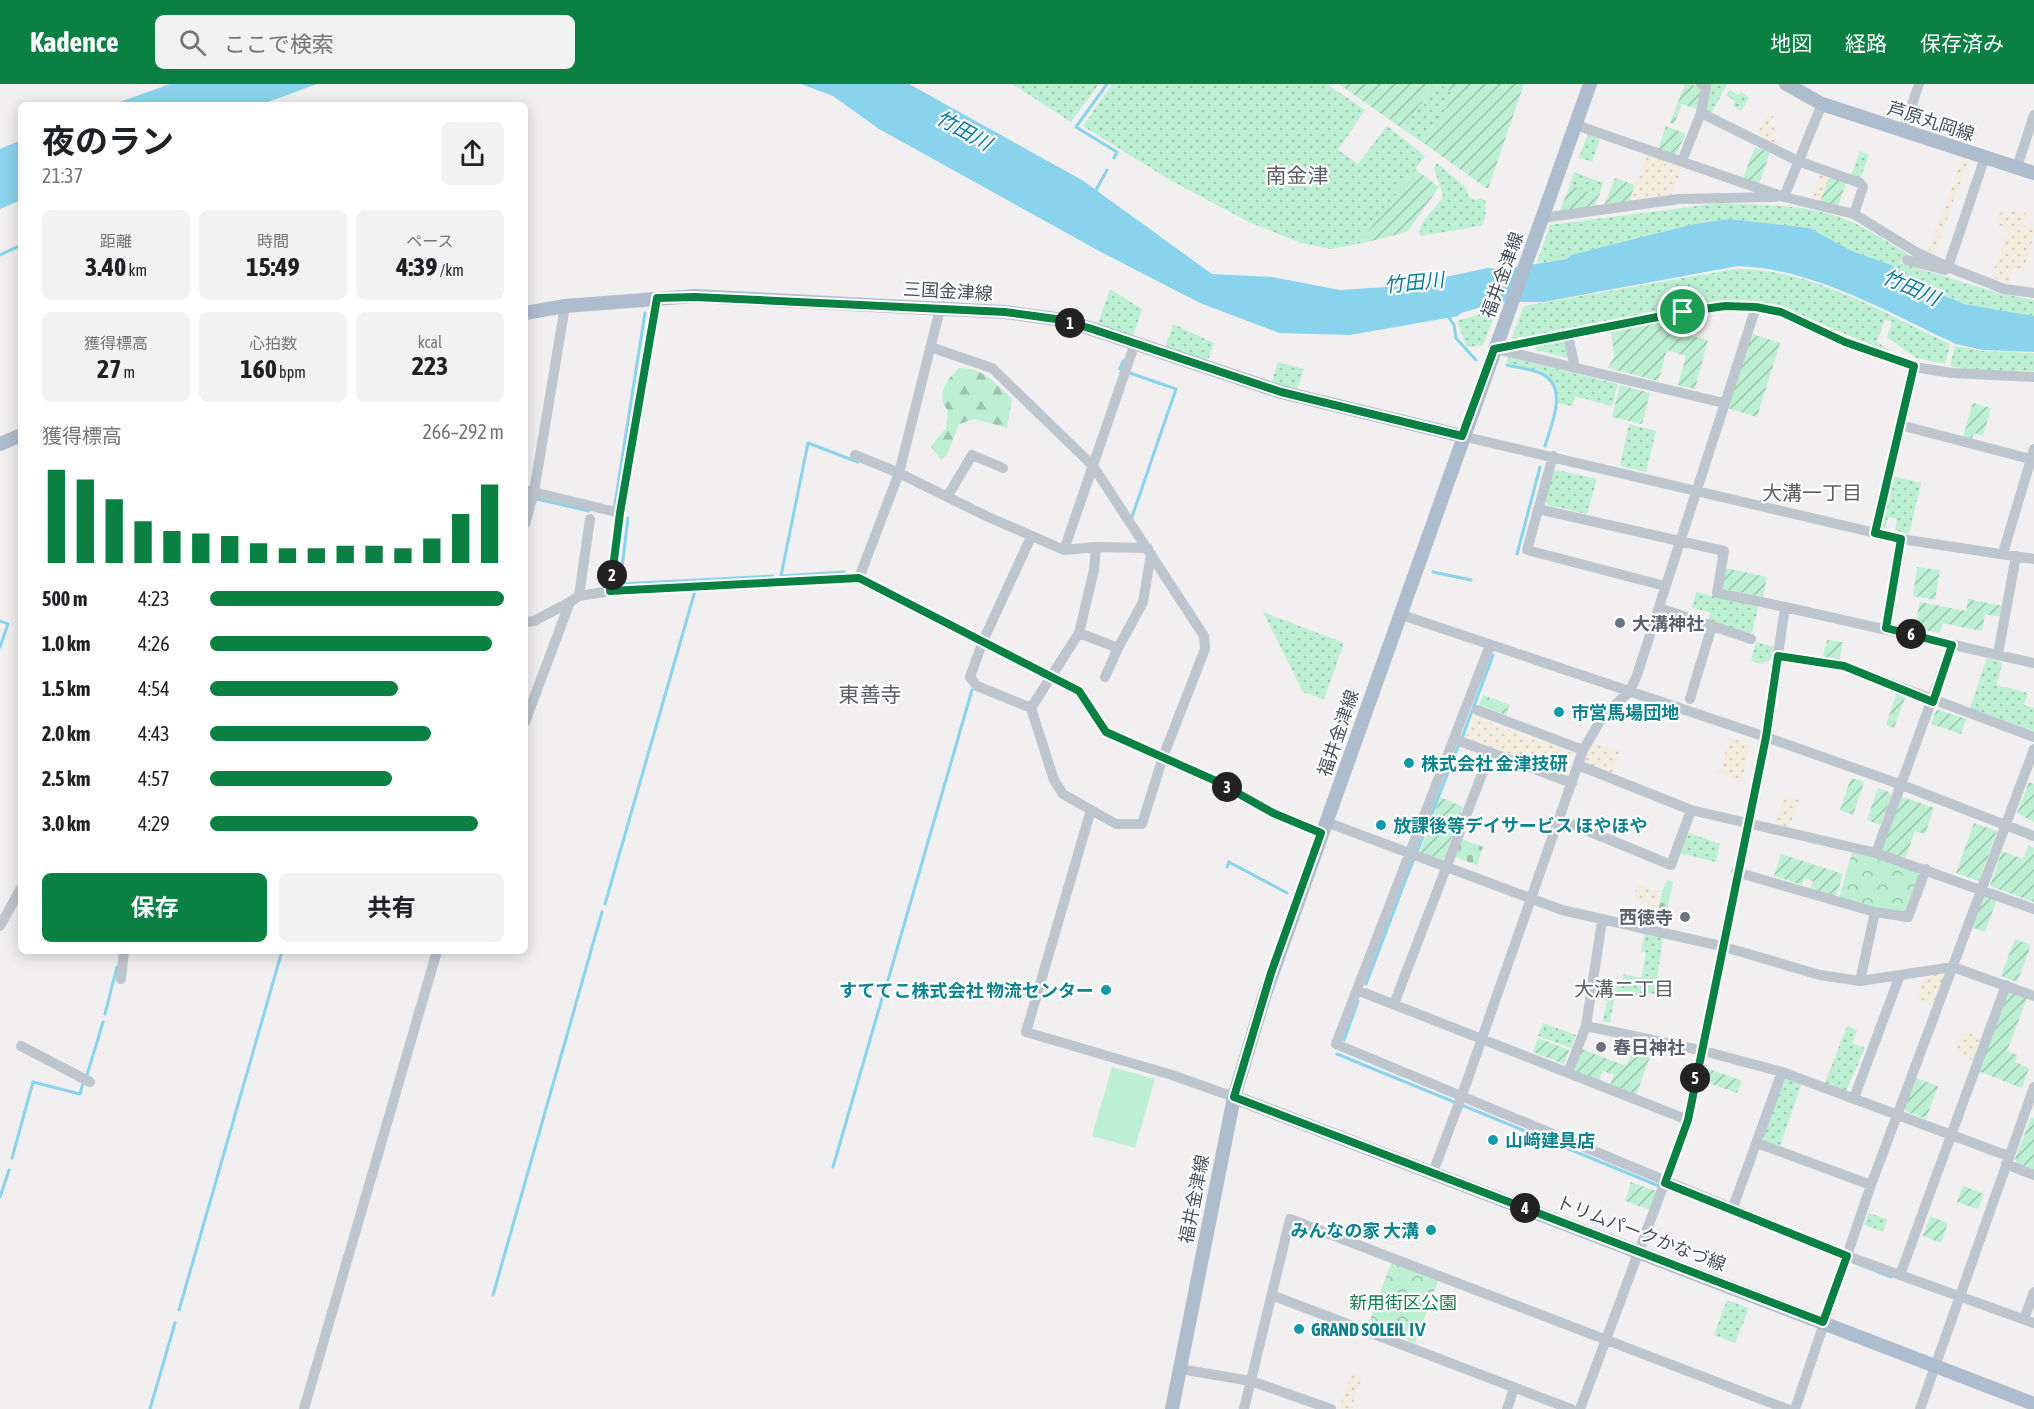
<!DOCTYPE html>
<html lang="ja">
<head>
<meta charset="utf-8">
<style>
	:root { --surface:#fff; --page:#f2f2f2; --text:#202124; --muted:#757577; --accent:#0b8043 }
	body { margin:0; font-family:"Asap Condensed","Noto Sans JP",sans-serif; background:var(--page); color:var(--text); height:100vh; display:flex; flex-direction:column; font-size:22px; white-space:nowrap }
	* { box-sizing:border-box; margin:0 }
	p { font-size:20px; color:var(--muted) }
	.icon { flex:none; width:33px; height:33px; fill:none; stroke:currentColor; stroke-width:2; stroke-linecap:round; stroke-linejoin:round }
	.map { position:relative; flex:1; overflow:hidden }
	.drawer { position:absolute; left:18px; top:18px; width:510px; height:852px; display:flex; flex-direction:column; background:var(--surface); border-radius:9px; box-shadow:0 3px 15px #0003 }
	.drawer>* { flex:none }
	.pin { position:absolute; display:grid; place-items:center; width:51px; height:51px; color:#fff; margin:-26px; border:3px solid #fff; border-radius:50%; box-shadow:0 2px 6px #0007 }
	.km { position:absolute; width:30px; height:30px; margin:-15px; border-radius:50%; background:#222; color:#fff; font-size:16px; line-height:30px; text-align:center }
	.round { display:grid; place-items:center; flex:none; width:63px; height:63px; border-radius:9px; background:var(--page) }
	.summary { display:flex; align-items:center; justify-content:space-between; height:102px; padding:0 24px }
	h1 { font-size:33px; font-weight:700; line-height:45px }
	.stats { display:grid; grid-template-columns:repeat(3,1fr); gap:9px; height:102px; padding:6px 24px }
	.stats div { display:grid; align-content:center; border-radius:9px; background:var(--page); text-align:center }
	.stats b { font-size:26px; font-weight:700 }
	.stats small { font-size:16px; font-weight:400 }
	.stats p { font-size:16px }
	.chart { height:168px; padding:12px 24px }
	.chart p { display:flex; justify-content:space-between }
	.chart svg { width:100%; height:108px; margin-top:6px; stroke:var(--accent); stroke-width:6 }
	.action { display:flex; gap:12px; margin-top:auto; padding:12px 24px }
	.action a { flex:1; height:69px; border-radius:9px; background:var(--accent); color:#fff; font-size:24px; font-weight:700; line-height:69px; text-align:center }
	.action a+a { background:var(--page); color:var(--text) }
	ul { padding:0 24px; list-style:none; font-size:20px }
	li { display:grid; grid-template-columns:96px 72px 1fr; align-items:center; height:45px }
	li i { height:15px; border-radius:8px; background:var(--accent) }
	header { display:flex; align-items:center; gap:36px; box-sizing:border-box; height:84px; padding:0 30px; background:var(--accent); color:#fff }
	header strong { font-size:28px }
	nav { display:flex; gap:33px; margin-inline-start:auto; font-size:21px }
	.search { width:420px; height:54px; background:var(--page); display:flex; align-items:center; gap:15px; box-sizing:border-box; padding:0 21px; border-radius:9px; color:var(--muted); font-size:22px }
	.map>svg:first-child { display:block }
</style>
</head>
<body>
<header>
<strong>Kadence</strong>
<div class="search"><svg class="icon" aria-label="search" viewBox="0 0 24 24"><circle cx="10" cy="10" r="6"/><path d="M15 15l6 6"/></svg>ここで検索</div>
<nav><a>地図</a><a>経路</a><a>保存済み</a></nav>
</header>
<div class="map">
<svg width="2034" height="1325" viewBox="0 0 2034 1325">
	<defs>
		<pattern id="grass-dots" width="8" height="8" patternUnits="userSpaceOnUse" patternTransform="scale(1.5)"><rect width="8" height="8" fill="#bdefd2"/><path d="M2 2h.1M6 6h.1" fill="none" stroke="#9bc4ae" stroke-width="1.8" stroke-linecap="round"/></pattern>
		<pattern id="forest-firs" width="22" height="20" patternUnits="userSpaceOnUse" patternTransform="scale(1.5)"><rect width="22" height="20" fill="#bdefd2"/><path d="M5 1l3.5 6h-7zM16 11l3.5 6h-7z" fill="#9bc4ae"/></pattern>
		<pattern id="sand-dots" width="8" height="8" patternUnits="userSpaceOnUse" patternTransform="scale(1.5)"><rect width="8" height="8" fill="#f3eddf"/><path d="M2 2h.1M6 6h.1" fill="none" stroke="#d2cdc2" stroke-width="1.8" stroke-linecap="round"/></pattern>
		<pattern id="cemetery-stones" width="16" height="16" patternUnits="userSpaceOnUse" patternTransform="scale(1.5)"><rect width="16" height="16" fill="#bdefd2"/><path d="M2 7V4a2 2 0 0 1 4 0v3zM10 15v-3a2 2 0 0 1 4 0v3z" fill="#9bc4ae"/></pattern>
		<pattern id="park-crowns" width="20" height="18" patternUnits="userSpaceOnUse" patternTransform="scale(1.5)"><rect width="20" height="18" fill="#bdefd2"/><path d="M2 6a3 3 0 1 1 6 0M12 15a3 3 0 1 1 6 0" fill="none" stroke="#9bc4ae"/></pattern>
		<pattern id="garden-furrows" width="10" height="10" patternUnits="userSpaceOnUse" patternTransform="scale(1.5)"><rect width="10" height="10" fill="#bdefd2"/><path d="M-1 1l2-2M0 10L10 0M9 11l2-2" fill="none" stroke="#9bc4ae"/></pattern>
	</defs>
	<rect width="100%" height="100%" fill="#f1efef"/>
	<path fill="url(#grass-dots)" d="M1012,0H1099L1071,38Z
		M1112,0H1327L1365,26L1338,66L1358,80L1387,42L1425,72L1359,160L1331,165L1301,159L1249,138L1170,96L1083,42Z
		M1434,0H1440L1455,11L1422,58L1403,45Z
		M1709,0H1727L1711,30L1705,26Z
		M1730,6L1738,11L1741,8L1749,14L1741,27L1733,22L1735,17L1726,11Z
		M1588,50L1600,55L1592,78L1579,74Z
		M1860,67L1869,71L1860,95L1851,92Z
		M1437,79L1465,103L1469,113L1475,116L1482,114L1486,118L1485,135L1481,142L1420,152C1417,137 1437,125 1443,112L1434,84Z
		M1574,88L1603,99L1599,112L1570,101Z
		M1720,119C1757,121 1794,120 1830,130C1858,137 1883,156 1908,170L1900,176L1901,179L1998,209L2034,216V232L1964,220L1913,198L1891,181L1852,167L1809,144L1729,135L1694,140L1571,171L1567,175L1537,179L1550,141Z
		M1735,185C1811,184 1882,229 1950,260L1945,280L1916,274L1887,253L1892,238L1885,235L1877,258L1899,273L1789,226L1749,217L1690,220L1511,256L1524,222Z
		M1110,205L1142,225L1133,253L1098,240Z
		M1497,225L1483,261L1467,263L1457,237Z
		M1173,240L1214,259L1207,279L1165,264Z
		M1565,257L1568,274L1536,266L1535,263Z
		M1955,262L1983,267L2034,269V287L1971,286L1950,282Z
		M1508,273L1618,300L1612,322L1575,312L1572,322L1558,319C1558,286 1533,286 1507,279Z
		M1278,278L1304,285L1296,308L1271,300Z
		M1629,340L1656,347L1646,388L1620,382Z
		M1557,386L1597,395L1587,430L1548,421L1545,416L1553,388Z
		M1893,392L1921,399L1909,450L1895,446L1897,435L1888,433L1885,445L1882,444Z
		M1696,508L1758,523L1752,549L1708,539L1710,528L1692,524Z
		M1263,528L1344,559L1324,615L1303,608Z
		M1756,558L1774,563L1771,576L1761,580L1751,577Z
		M1987,574L2002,579L1997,601L2028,609L2024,621L2034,624V647L1970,624Z
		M1687,748L1720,760L1716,778L1679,769Z
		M1645,849L1663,853L1655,910L1648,909L1647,914L1616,908L1610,938L1603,937L1607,917L1593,914L1597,894L1622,899L1624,890L1641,894L1646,869L1641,867Z
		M1543,939L1576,951L1571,964L1538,952Z
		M1847,942L1857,946L1852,959L1865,964L1846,1007L1825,999Z
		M1787,993L1802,999L1780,1062L1765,1057L1762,1050L1782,997Z
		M1868,1129L1887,1135L1883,1148L1864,1141Z
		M1727,1216L1749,1224L1735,1259L1714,1251Z"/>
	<path fill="url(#forest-firs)" d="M959,284C983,283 996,300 1012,315L1007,344L974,335L959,340L947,371L941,376L931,362L946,344L948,327C936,311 946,296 959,284Z"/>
	<path fill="url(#sand-dots)" d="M1771,27L1775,30L1769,40L1777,44L1772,53L1780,58L1778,62L1757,49Z
		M1647,71L1682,84L1671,112L1628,120Z
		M1963,73L1969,75L1934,170L1928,168Z
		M1822,87L1831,90L1820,118L1811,117Z
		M2013,125L2027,130L2023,141L2034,144V150L2023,187L2013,184L2008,199L1991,193L2009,146L1995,140L1999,128L2010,131Z
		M1474,633L1572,669L1564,690L1466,654Z
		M1730,654L1750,661L1741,698L1719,689Z
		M1590,657L1620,668L1612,689L1586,679L1583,675Z
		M1785,711L1799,716L1788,745L1774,741Z
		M1637,801L1659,807L1651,841L1646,839L1651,819L1634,815Z
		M1941,887L1945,893L1934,922L1916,916L1926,890Z
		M1962,947L1981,954L1973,976L1954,968Z
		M1352,1288L1363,1291L1351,1325L1339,1324Z"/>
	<path fill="url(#cemetery-stones)" d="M1462,755L1483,763L1477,781L1455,773Z
		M1668,796L1673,798L1664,841L1656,840L1662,807Z"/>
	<path fill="url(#park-crowns)" d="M1483,611L1510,621L1506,631L1479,621Z
		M1859,768L1916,785L1919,791L1904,828L1875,825L1839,814L1852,769Z
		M1392,1177L1439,1194L1415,1259L1368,1241Z"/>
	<path fill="url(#garden-furrows)" d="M1339,0H1434L1403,45Z
		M1440,0H1524L1488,105L1422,58L1455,11Z
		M1685,0L1698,2L1701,9L1697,25L1682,20L1674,40L1670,39Z
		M1666,42L1686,50L1675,72L1658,66Z
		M1755,63L1770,68L1759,100L1743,94Z
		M1415,85L1439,103L1407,148L1359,160Z
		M1831,90L1847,96L1838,122L1820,118Z
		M1615,94L1635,101L1628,120L1603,124Z
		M1570,101L1599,112L1594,124L1559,129Z
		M1670,234L1677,255L1692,252L1708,256L1695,305L1678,301L1686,272L1667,266L1658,297L1608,284L1614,273L1611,245Z
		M1752,250L1780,259L1757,333L1728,324Z
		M1620,301L1650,309L1642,340L1612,333Z
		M1973,319L1991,324L1983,352L1974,349L1972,355L1963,353Z
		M1917,483L1940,486L1935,516L1913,512Z
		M1725,484L1767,493L1763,513L1724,505L1722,502Z
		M1968,515L2003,522L2001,533L1985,530L1982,547L1943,539L1940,549L1914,544L1920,518L1966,527Z
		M1827,556L1843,558L1839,579L1822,576Z
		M1897,608L1906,611L1894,644L1886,641Z
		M1939,626L1966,635L1961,650L1931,640L1936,627Z
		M1851,694L1864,698L1853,731L1840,726Z
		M2029,698L2034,700V738L2017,729Z
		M1878,704L1889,708L1891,713L1880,741L1867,736Z
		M1440,713L1463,723L1444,774L1440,775L1422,769L1421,765Z
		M1903,713L1934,724L1925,750L1915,747L1905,775L1885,769L1882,764L1900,714Z
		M1974,739L1997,747L1979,797L1956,789Z
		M2029,761L2034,764V818L1990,802L2002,767L2023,775Z
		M1781,770L1843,790L1836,812L1811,804L1813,797L1804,794L1802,801L1774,792Z
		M1984,810L1997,815L1985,848L1971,843Z
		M2015,855L2031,861L2017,898L2001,892Z
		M2008,907L2027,914L2007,967L2017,971L2015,978L2029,984L2022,1004L1978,987Z
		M1538,954L1569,966L1564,980L1533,968Z
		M1638,956L1655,959L1636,1011L1610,1001L1614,991L1603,987L1599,996L1574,986L1579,964L1626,982Z
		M1704,983L1742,997L1737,1009L1700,996Z
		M1916,994L1938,1002L1926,1035L1907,1028L1905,1024Z
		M2031,1033L2034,1034V1086L2017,1079L2015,1075Z
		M1631,1098L1656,1107L1650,1126L1625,1117Z
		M1963,1102L1984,1110L1978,1125L1957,1118Z
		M1930,1132L1948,1139L1941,1159L1923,1152Z"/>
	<path fill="#bdefd2" d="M1112,983L1155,995L1135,1064L1092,1052Z"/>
	<path fill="#8ad3ec" d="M170,0H317L260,21H111Z
		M801,0H909L1082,96L1212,190L1272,193L1340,206L1402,202L1488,184L1503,185L1567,175L1571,171L1694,140L1729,135L1809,144L1852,167L1891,181L1913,198L1964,220L2034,232V268L1983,266L1956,260C1887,228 1816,185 1738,182L1543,218H1498L1461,229L1458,232L1350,251L1279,249L1200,219L1101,168L879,45L833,12Z
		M21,56V116L0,125V65Z"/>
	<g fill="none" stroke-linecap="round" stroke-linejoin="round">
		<path stroke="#8ad3ec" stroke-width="3" d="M1107,0L1076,43L1117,68L1114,74
			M1096,106L1107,86
			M0,171L21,161
			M1448,232L1454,241L1456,254L1476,276
			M1507,281C1518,284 1534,285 1544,291C1568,306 1551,341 1545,362
			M1120,285L1123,277
			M1130,289L1176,305L1132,433
			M537,415L589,427
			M614,426L645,229
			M628,434L620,500L773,492
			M1517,470L1540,383
			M844,488L781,492L808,359L858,378
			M1433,488L1471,496
			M0,537L8,540L0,563
			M20,543L21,544
			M1462,654L1493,571
			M1417,768L1459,660
			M1227,783L1229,778L1287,809
			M605,820L695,507
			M1366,900L1414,774
			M886,903L972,606
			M105,930L117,883
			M1344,956L1358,917
			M1337,970L1659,1102
			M87,991L103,938
			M12,1074L33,998L80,1010L83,999
			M833,1083L883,911
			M1666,1104L1891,1193
			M0,1113L9,1086
			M493,1211L602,828
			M179,1226L282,867
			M150,1325L175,1239"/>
		<path stroke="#bdc5ce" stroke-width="10" d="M1701,0L1706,2L1701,29
			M1576,41L1784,113L1854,130L1916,168L1948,183L2004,205L2034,209
			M1903,47L1919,0
			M1682,77L1701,29L1798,77L1860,99L1863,103L1854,130
			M2017,83L2034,31
			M1784,113L1822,20
			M1542,134L1679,115L1775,113
			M1907,176L1945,186L1948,183L1985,73
			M1568,251L1575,284
			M930,263L992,284L1093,382L1204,552L1205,565L1163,673L1142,740H1116L1091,726
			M1494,265L1683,228L1725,222L1756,223L1781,228L1845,258L1914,283L1952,289L2034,293
			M1500,266L1724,319
			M1900,341L2034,376
			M1462,352L1901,455L2034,475
			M855,371L899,389L986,432L1064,466L1096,463L1094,486L1079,549L1031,624
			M1553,372L1527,466L1665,502
			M525,406L620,429
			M947,413L972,371L1003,384
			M1538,425L1724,467L1717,509L1785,523
			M525,440L534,408L565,222
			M1875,449L1914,283
			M1031,453L983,557L970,593L977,602L1031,624L1054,696L1063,710L1091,726L1026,948L1172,991L1234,1013
			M1096,463L1148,464
			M1064,466L1135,259
			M2003,469L2034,365
			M859,494L899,389L940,225
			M610,507L620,429L657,214
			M579,512L590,435
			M1659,524L1751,555
			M1399,530L1766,653L1902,701L2034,752
			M525,538L534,537L570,518
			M1886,544L1901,455
			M1079,549L1118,564L1143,518L1151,470
			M1490,561L1336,960L1847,1172L2034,1239
			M1998,570L2016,472
			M1778,571L1844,582L2034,653
			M1105,593L1118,564
			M1690,615L1712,542
			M1477,626L1583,666
			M525,638L570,518L579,512L610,507L859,494L1079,607L1105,648L1216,697L1273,729L1321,749
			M1454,655L1572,699
			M1578,681L1691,726L1876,769L2034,825
			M1559,735L1671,781L1691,726
			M1326,738L1562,826L1721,862L1820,891L1860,897L1953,883L2034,912
			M1876,769L1952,560
			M1736,788L1875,828L1908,833L1926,785
			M0,842L21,804
			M121,895L124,867
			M1860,897L1875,828
			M1357,906L1688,1036
			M1394,920L1490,669
			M1586,942L1602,837
			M21,962L90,998
			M1568,989L1586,942L1700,966L1782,988L2008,1072
			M1854,1014L1900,891
			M1757,1059L1871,1101
			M2006,1080L2034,1091
			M1433,1088L1461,1014L1583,666L1603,632L1630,607L1637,591L1756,223
			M1732,1126L1782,988
			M1900,1191L2006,901
			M1274,1212L1571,1325
			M2024,1235L2034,1208
			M1180,1285L1251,1297L1331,1325
			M304,1325L437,867
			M1244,1325L1290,1135L1787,1325
			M1507,1325L1514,1304
			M1580,1325L1688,1036L1766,653L1785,523L2034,579
			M1795,1325L1871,1101L2034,665
			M1920,1325L2034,1003"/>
		<path stroke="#aebdce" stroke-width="14" d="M1786,0L1822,20L2034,89
			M525,229L565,222L695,212L1005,228L1056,235L1089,244L1281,308L1462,352
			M0,360L21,351
			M1234,1013L2034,1320
			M1172,1325L1234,1013L1265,910L1590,0"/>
	</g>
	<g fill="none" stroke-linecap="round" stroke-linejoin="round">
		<g stroke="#fff" stroke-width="12">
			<path id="route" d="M695,213L1005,228L1056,235L1089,244L1281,308L1462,352L1494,265L1683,228L1725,222L1756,223L1781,228L1845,258L1914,282L1875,449L1901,455L1886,544L1952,561L1933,618L1844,582L1778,572L1766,653L1688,1036L1665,1099L1847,1172L1823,1238L1234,1013L1271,889L1321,749L1273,729L1216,697L1106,648L1079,607L859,494L610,507L620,429L657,214Z"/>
		</g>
		<use href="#route" stroke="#0b8043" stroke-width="8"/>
	</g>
	<g fill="#6b7280" stroke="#fff" stroke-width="2">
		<circle cx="1620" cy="539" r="6"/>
		<circle cx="1685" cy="833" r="6"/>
		<circle cx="1601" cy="963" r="6"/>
	</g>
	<g fill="#0f9aa8" stroke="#fff" stroke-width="2">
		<circle cx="1559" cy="628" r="6"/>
		<circle cx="1409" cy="679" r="6"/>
		<circle cx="1381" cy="741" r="6"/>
		<circle cx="1106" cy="906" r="6"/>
		<circle cx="1493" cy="1056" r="6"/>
		<circle cx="1431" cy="1146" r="6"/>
		<circle cx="1299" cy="1245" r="6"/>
	</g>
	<g text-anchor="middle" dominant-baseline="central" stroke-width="4.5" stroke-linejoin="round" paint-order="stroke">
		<g font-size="18" fill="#47515c" stroke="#fff">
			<text transform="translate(1931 37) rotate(18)">芦原丸岡線</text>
			<text transform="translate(1502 191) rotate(-70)">福井金津線</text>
			<text transform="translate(948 207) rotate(3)">三国金津線</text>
			<text transform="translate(1338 649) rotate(-71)">福井金津線</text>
			<text transform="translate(1194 1115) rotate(-79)">福井金津線</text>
			<text transform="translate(1641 1149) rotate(21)">トリムパークかなづ線</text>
		</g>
		<g font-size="18" font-weight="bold" fill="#5b616d" stroke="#fff" text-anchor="start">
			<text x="1632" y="539">大溝神社</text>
			<text x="1673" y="833" text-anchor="end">西徳寺</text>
			<text x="1613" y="963">春日神社</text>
		</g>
		<g font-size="18" font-weight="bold" fill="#0d838f" stroke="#fff" text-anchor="start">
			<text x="1571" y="628">市営馬場団地</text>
			<text x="1421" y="679">株式会社 金津技研</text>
			<text x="1393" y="741">放課後等デイサービス ほやほや</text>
			<text x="1094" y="906" text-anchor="end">すててこ株式会社 物流センター</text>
			<text x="1505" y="1056">山﨑建具店</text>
			<text x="1419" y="1146" text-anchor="end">みんなの家 大溝</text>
			<text x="1311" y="1245">GRAND SOLEIL Ⅳ</text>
		</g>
		<g font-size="18" fill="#177e4f" stroke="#fff">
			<text x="1403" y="1218">新用街区公園</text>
		</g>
		<g font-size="20" font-style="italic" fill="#0d7ca1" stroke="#fff">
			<text transform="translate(964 46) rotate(29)">竹田川</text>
			<text transform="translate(1414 198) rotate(-6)">竹田川</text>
			<text transform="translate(1911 203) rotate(24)">竹田川</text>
		</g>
		<g font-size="20" fill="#5b5f64" stroke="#fff">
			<text x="1812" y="408">大溝一丁目</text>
			<text x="1624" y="904">大溝二丁目</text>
		</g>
		<g font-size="21" fill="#5b5f64" stroke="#fff">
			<text x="1297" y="91">南金津</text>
			<text x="870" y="610">東善寺</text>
		</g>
	</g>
</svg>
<div class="pin" style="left:1683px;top:228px;background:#1e9e55"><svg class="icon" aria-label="arrive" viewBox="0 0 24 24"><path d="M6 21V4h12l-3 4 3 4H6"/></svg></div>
<b class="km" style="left:1070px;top:239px">1</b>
<b class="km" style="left:612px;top:491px">2</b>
<b class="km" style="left:1227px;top:703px">3</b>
<b class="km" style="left:1525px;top:1124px">4</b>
<b class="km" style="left:1695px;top:994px">5</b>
<b class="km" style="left:1911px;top:550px">6</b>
<section class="drawer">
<div class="summary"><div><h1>夜のラン</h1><p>21:37</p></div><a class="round"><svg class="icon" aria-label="share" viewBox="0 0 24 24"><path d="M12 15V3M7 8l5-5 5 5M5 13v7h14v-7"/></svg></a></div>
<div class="stats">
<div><p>距離</p><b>3.40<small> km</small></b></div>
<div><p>時間</p><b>15:49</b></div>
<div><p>ペース</p><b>4:39<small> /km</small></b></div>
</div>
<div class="stats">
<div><p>獲得標高</p><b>27<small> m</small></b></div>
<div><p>心拍数</p><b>160<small> bpm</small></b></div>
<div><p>kcal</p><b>223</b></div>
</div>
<div class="chart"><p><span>獲得標高</span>266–292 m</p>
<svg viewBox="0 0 160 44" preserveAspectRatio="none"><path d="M5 44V6M15 44V10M25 44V18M35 44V27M45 44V31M55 44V32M65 44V33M75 44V36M85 44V38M95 44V38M105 44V37M115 44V37M125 44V38M135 44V34M145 44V24M155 44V12"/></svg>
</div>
<ul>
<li><b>500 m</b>4:23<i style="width:100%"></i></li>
<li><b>1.0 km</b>4:26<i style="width:96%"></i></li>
<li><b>1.5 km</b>4:54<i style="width:64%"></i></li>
<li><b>2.0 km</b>4:43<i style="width:75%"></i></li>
<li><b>2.5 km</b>4:57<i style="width:62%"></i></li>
<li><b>3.0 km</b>4:29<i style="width:91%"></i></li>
</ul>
<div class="action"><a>保存</a><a>共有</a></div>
</section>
</div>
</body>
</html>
